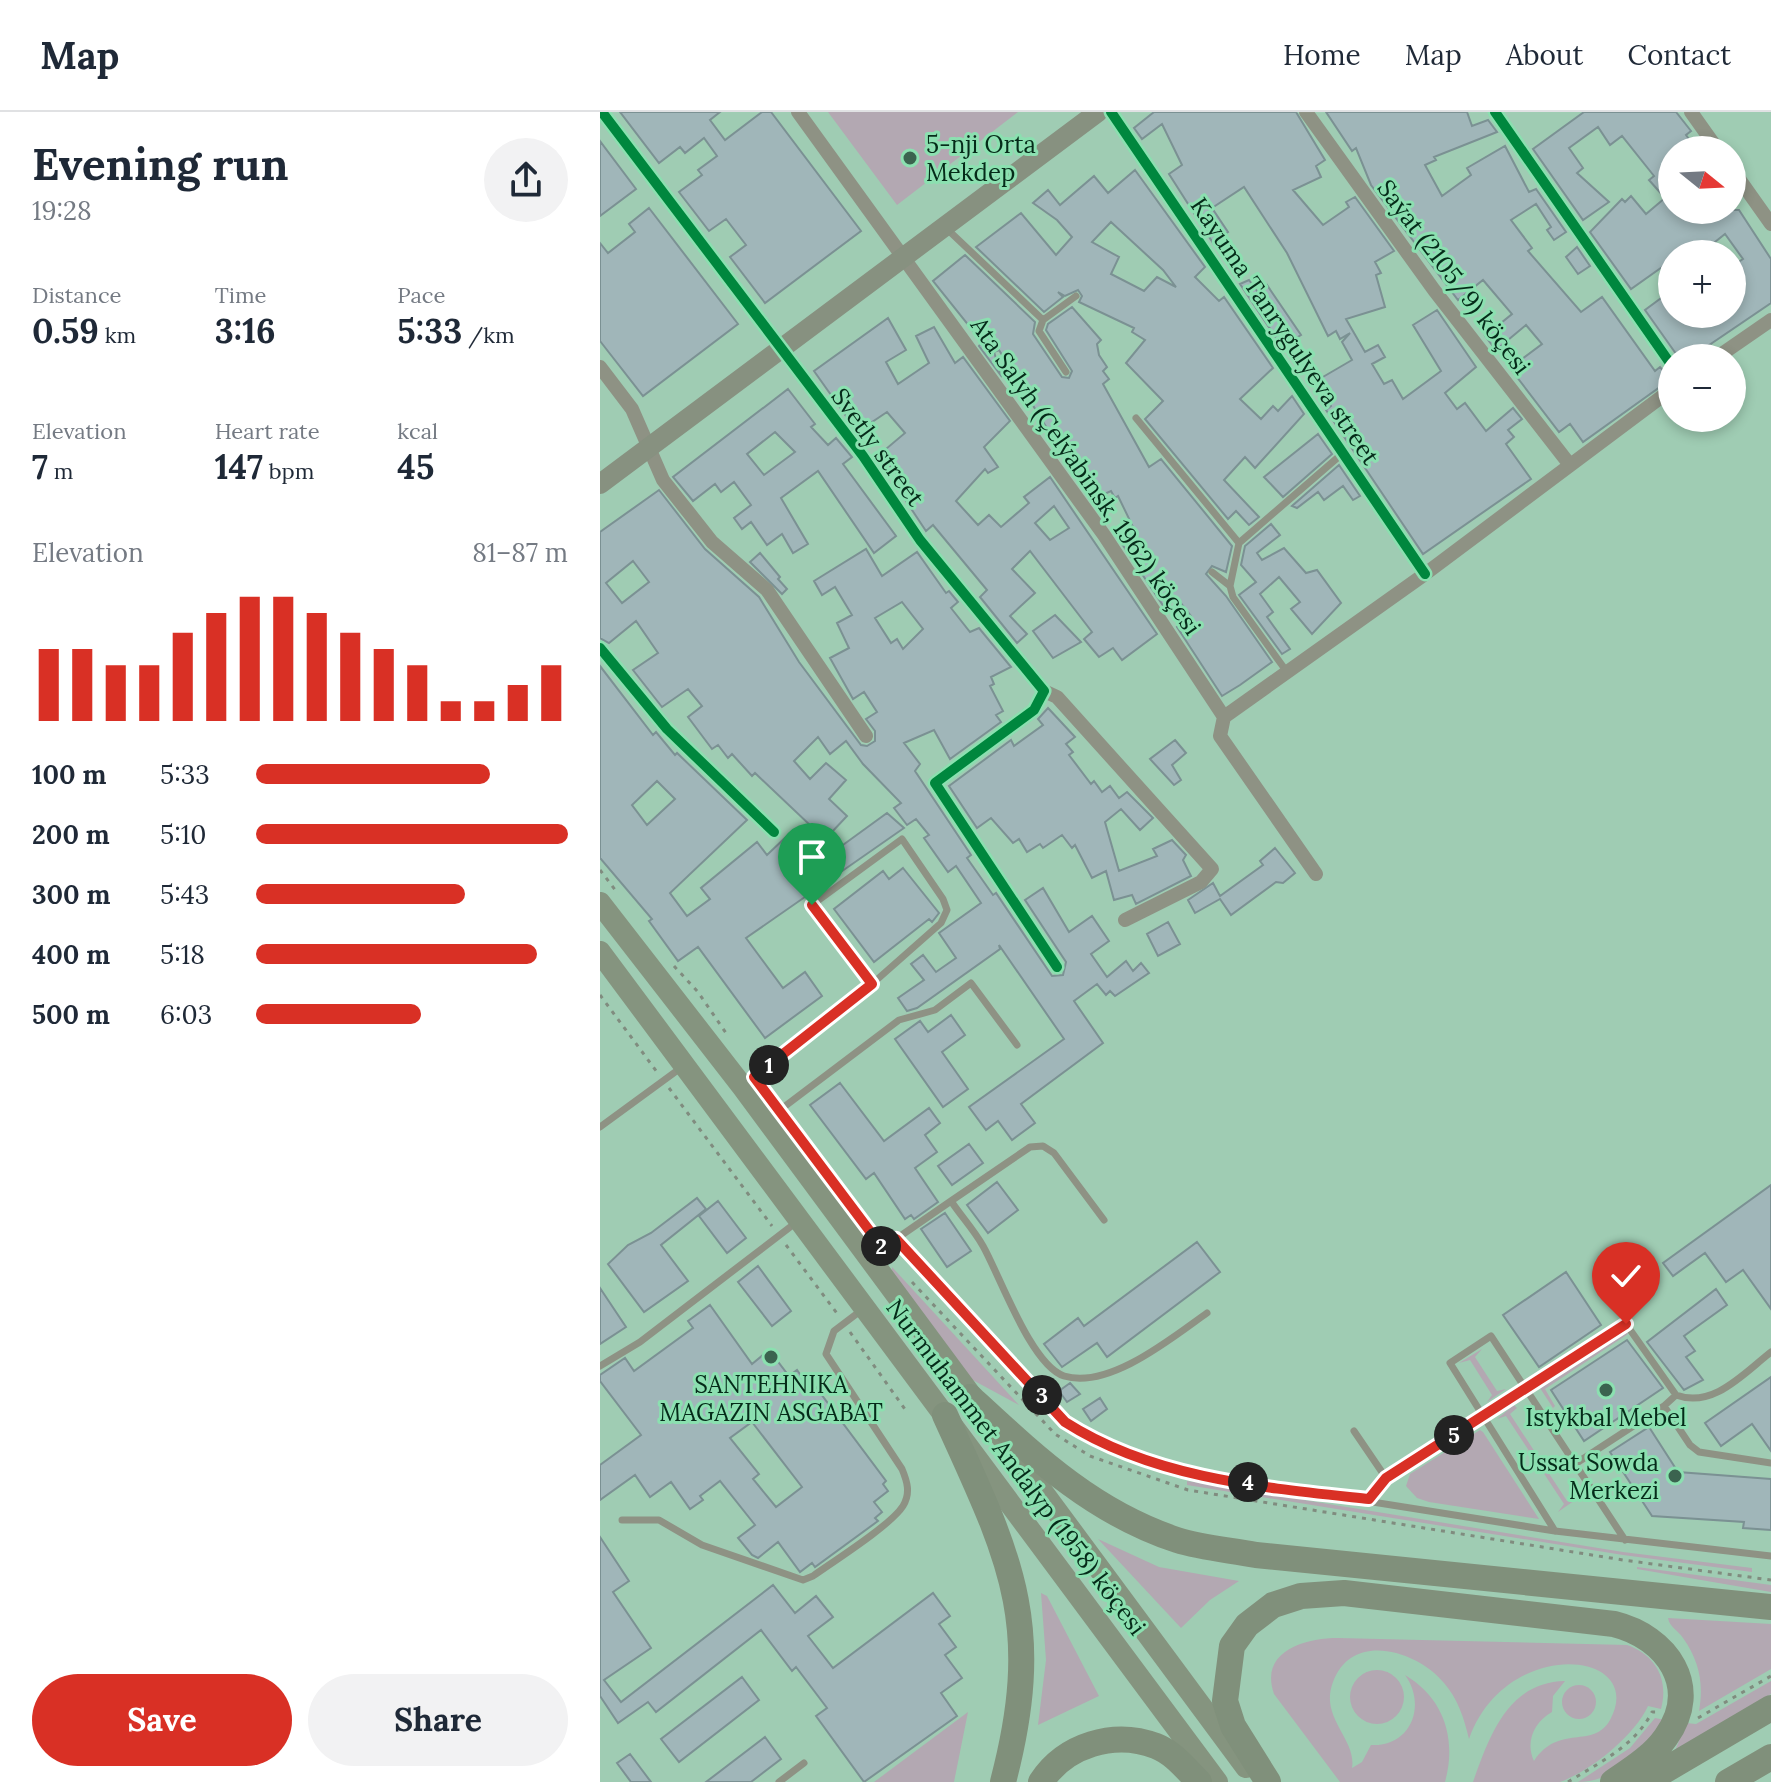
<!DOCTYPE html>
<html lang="en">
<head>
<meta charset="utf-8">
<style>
	:root { --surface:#fff; --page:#f2f2f3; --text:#1f2937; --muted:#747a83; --line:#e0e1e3; --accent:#d93025 }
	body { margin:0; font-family:Lora,serif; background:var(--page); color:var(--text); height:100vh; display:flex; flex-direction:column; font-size:30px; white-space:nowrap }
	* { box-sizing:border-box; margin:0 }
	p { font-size:26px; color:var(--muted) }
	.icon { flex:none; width:44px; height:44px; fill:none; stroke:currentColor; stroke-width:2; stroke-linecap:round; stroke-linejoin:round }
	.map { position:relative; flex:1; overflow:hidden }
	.drawer { display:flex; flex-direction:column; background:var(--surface); width:600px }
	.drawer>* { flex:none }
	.needle { width:52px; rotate:108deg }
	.buttons { position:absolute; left:1058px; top:24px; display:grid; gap:16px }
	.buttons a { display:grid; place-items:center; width:88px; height:88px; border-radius:50%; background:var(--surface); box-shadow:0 4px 12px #0003; font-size:40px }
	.pin { position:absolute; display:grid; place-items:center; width:68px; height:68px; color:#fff; margin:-82px -34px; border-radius:50% 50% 50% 0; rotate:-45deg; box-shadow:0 0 8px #0007 }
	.pin .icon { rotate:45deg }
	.km { position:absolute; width:40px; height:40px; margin:-20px; border-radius:50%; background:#222; color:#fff; font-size:22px; line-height:40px; text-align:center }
	.round { display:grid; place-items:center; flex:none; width:84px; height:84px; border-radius:42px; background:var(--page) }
	.summary { display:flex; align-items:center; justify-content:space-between; height:136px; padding:0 32px }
	h1 { font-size:44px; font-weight:700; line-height:60px }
	.figures { display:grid; grid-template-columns:repeat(3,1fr); gap:12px; height:136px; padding:8px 32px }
	.figures div { display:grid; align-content:center }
	.figures b { font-size:34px; font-weight:700 }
	.figures small { font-size:22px; font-weight:400 }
	.figures p { font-size:22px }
	.chart { height:224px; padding:16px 32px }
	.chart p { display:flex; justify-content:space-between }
	.chart svg { width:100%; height:144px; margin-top:8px; stroke:var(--accent); stroke-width:6 }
	.primary-button { display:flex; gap:16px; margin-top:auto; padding:16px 32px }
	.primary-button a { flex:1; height:92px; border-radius:48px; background:var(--accent); color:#fff; font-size:32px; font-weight:700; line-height:92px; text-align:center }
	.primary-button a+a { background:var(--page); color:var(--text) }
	ul { padding:0 32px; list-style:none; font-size:26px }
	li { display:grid; grid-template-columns:128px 96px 1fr; align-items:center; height:60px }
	li i { height:20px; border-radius:10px; background:var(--accent) }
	header { display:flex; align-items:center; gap:48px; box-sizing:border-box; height:112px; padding:0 40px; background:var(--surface); border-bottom:2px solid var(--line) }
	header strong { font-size:38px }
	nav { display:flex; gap:44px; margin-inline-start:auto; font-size:28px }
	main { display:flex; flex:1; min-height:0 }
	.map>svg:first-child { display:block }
</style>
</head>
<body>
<header>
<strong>Map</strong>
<nav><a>Home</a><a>Map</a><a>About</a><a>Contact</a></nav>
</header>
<main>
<section class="drawer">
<div class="summary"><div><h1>Evening run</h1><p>19:28</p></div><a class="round"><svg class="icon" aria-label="share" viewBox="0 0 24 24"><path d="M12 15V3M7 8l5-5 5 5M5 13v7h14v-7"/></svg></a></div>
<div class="figures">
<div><p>Distance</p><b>0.59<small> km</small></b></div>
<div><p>Time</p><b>3:16</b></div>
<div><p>Pace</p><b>5:33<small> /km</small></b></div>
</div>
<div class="figures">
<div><p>Elevation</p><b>7<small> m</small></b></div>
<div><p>Heart rate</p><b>147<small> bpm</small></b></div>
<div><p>kcal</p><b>45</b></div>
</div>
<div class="chart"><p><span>Elevation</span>81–87 m</p>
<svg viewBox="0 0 160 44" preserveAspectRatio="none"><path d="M5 44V22M15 44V22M25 44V27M35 44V27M45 44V17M55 44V11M65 44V6M75 44V6M85 44V11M95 44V17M105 44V22M115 44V27M125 44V38M135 44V38M145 44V33M155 44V27"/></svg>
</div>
<ul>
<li><b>100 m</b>5:33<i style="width:75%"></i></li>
<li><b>200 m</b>5:10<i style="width:100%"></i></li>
<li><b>300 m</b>5:43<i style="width:67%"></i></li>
<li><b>400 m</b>5:18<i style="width:90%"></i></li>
<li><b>500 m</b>6:03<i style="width:53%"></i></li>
</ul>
<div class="primary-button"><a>Save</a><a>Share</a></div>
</section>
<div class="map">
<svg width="1171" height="1670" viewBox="0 0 1171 1670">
	<rect width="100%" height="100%" fill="#9fccb3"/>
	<path fill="#b3a8b2" d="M228,0H418L297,93Z
		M292,1155L419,1293L369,1266L292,1163Z
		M1026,1219L1028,1222L945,1277L955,1294L953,1296L940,1276Z
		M882,1237L875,1245L897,1279L906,1277L887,1290L892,1283L870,1248L859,1251Z
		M914,1293L917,1296L910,1302L967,1389L978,1386L958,1400L964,1392L906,1304L897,1307Z
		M880,1318L883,1320L939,1407L829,1390L817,1386L806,1374L810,1362Z
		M587,1369L1023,1440L1152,1456V1460L1023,1443L587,1373Z
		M498,1427L559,1455L639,1469L610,1488L581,1516Z
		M1037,1455L1171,1473V1480L1037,1457Z
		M441,1481L447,1484L499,1584L438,1613L446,1548Z
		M1068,1506L1171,1512V1557L1099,1599C1104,1572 1099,1548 1083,1526C1078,1518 1070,1516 1068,1506Z
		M738,1526L1027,1533C1056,1543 1069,1568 1061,1597L1048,1594C1035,1623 991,1659 960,1670C940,1670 896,1670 873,1670C889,1626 907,1570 965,1569L953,1584L952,1600C934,1610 925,1630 934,1649C959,1611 993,1638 1010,1608C1048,1538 906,1523 869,1627C864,1606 858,1587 844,1571C818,1539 752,1518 733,1570C719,1606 757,1627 752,1656L762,1650L771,1633C811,1635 827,1593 805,1563C844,1586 857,1627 845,1670H740L674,1582C659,1539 705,1526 738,1526Z
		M750 1585a27 27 0 1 1 54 0a27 27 0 1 1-54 0Z
		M1171,1569V1582L1075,1639L1086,1611L1096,1612Z
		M962 1590a17 17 0 1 1 34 0a17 17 0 1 1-34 0Z
		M368,1600L354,1670H274Z
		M1055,1606L1065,1608L1064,1613C1037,1638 1016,1670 978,1670L1030,1636Z"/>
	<path fill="#a0b6b9" stroke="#7b9193" stroke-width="2" fill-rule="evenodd" d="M20,0H120L110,8L125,28L162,0H171L261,119L165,191L130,145L146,133L126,107L109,119L79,80L102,63L98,58L117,44L104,26L85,41L80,35L59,51Z
		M554,0H696L725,48L716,54L721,65L693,78L723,113L749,95L746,90L755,85L794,139L775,150L781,161L776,163L785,195L746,207L765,240L778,233L785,245L772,252L784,272L792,268L803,287L841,259L813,213L837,198L876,255L845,281L857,297L865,291L886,319L913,296L922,307L908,318L914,325L906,332L931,367L823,442L726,298L731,294L716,269L752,248L742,230L750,221L740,227L736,219L728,224L687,141L644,75L612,96L628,120L613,131L569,62L582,53L562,12L542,27L534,16Z
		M726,0H867L872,14L888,8L897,20L834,45L836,48L825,53L842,84L871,63L867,56L905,34L929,80L936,77L966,120L954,128L947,118L951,115L936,92L911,108L932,136L928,139L981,200L1002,185L1055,259L1060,255L1071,267L983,330L970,312L959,320L910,256L942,232L926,213L896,238L885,224L912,202L883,168L858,188L771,73L756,36L752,39Z
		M984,0H1076L1091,19L1086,23L1097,38H1072V98H1139L1171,147V191L1090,246H1079L1045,198L1072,178V202H1132V154L1143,147L1125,122L1100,142H1072V148L1031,177L990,120L1022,87L1025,90L1031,84L1046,102L1065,86L1049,68L1054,64L1022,24L1010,33L998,15L969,36L983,56L977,61L1009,90L983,108L933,37Z
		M0,29L36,77L0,104Z
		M535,58L605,155L595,165L619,189L624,185L673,256L640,287L661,307L673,294L678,299L692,284L704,302L655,356L645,345L624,368L659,405L649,413L636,399L628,407L545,307L563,289L526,251L545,228L532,220L534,216L479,190L482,184L478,178L465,184L458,180L463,185L444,200L376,135L421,101L456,143L472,125L457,108L433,91L448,78L460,93L494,64L508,81ZM511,110L563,158L576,175L557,165L544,179L511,162L519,145L492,130Z
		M49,96L138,212L43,284L0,229V131L8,141L35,120L29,112Z
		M977,135L990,154L978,162L966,145Z
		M365,143L435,210L433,222L462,265L469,266L472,259L446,218L448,212L472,195L501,228L497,232L499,243L507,255L503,259L509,267L503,272L549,355L561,347L632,434L626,460L612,454L606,462L626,484L672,550L640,573L622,584L577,515L591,504L577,486L564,495L522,432L535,419L518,384L515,386L511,379L491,388L399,238L394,240L402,265L379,234L382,230L333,169Z
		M649,168L658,180L667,173L701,223L688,231L686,226L679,230L640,172Z
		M288,206L306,238L286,250L298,272L329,251L316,224L334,215L355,251L363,245L410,309L384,335L398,355L388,361L385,357L356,389L378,413L389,403L401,415L429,391L424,385L450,365L557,522L522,548L513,536L499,545L484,527L492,520L430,439L412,457L435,481L410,504L427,522L417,531L380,485L387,478L333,413L326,419L304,386L312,380L280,342L305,321L287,300L266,314L260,304L251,311L214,259ZM454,394L469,416L450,428L435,411Z
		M188,277L215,312L211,315L228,333L236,326L252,345L243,352L296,424L274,441L218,359L181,386L208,432L193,441L182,422L167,433L151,410L142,417L134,406L151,393L134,370L121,380L115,372L93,389L73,365ZM175,320L195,340L164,363L147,342Z
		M718,322L732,342L683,385L664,365Z
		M739,353L760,384L753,388L743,374L724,388L718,380L697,396L692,394Z
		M59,378L105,437L159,485L199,550L261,633L267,634L275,629V619L266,607L277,600L264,580L253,587L230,546L249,536L237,511L252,503L235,475L222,483L214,469L266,437L282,464L317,440L346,481L349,479L358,490L351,496L370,520L379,516L411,555L391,565L394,572L390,574L403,599L396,603L401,610L350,647L334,618L304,631L320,652L315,659L371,743L367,746L393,783L396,781L452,864L463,863L466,850L425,788L443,776L469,820L492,804L509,829L491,842L507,865L526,849L533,859L541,851L549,861L515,884L510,879L506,883L497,872L474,889L503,931L421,992L435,1011L412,1028L398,1009L386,1018L369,995L464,927L399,833L400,837L317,896L307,899L298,886L324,868L311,852L323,843L336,860L356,846L339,821L381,791L356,754L348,760L324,726L329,723L316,707L307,713L294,696L301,691L263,652L246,629L230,642L218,625L194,649L210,667L226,651L246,668L229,687L247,704L198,756L203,762L287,701L304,716L146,826L183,876L205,860L222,884L165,926L98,835L78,849L49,809L52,807L0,746V554L53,623L56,620L75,643L77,641L147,708L70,781L87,804L110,787L101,776L157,730L167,743L188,723L195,731L211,714L155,661L152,664L132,642L128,646L118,633L112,637L88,605L102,594L88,577L62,595L33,558L58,541L36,509L9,531L0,526V420ZM33,449L49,470L22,491L6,471ZM302,490L323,517L303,537L297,527L291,531L275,506ZM57,669L75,687L47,713L32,693Z
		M671,412L680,423L657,441L662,448L684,436L706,461L717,458L741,491L712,522L691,497L700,490L679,465L660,482L673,500L667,505L690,537L682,542L639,483L656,470L641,453L645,434Z
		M160,441L180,465L178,467L187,477L182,482L150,450Z
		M455,503L481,530L453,546L433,519Z
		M448,596L475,625L466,632L473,640L469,643L491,672L494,669L502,680L510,674L519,686L527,680L553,706L540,718L521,697L505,710L519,759L557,744L553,737L572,728L586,743L583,748L591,764L536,792L532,783L514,788L506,759L492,766L475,733L472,736L462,723L443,736L440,732L427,740L419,727L413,731L391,706L377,716L349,674L411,628L414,634L443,613L438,607Z
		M575,628L586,641L572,653L581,668L574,673L550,647Z
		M675,736L695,761L683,771L676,770L631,803L620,787L595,801L588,788L613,771L620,784L663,753L660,749Z
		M303,756L339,801L332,810L329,807L274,850L234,797L283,759L289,767Z
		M568,810L580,832L558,844L547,822Z
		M351,903L365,923L342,940L368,977L343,995L295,927L320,909L328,920Z
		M240,971L284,1029L329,996L340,1011L325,1023L337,1040L315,1056L338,1090L314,1107L311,1103L305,1107L274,1061L266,1067L210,993Z
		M369,1032L383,1051L352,1073L338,1054Z
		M397,1070L418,1098L388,1121L367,1093Z
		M1171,1073V1197L1143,1158L1126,1170L1105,1141L1073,1164L1063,1151Z
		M97,1086L106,1097L61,1133L88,1169L44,1200L8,1152L28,1133L51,1121Z
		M118,1089L146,1126L127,1141L99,1104Z
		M345,1101L371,1139L347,1155L321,1117Z
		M597,1130L620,1160L507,1245L497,1231L462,1255L444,1232L478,1206L484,1214Z
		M158,1154L191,1199L172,1214L138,1170Z
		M966,1160L1001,1213L939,1255L903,1203Z
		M0,1176L26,1215L0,1232Z
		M1116,1177L1127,1193L1084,1224L1095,1239L1086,1245L1103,1268L1084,1278L1047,1230Z
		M110,1193L152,1252L169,1238L189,1264L197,1258L202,1265L206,1262L286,1369L283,1372L288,1379L274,1390L282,1400L275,1406L278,1409L215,1455L212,1451L200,1460L178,1430L158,1446L152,1443L138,1426L155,1413L120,1369L100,1384L103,1388L90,1397L71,1370L50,1385L35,1363L0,1388V1353L41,1323L0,1269V1263L25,1246L34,1259L93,1216L88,1209ZM152,1310L202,1375L176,1395L153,1367L159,1362L130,1326Z
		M1027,1228L1063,1276L984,1329L951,1278Z
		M1171,1265V1339L1152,1312L1121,1334L1105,1311Z
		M470,1271L480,1282L467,1290L459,1279Z
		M500,1286L507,1297L491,1309L483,1297Z
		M1049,1315L1078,1360L1171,1367V1418L1143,1416L1144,1410L1052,1404L1010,1340Z
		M0,1425L29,1469L13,1480L51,1536L4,1568L21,1590L173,1473L195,1501L216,1484L233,1505L208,1524L233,1556L333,1481L350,1504L339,1512L356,1535L345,1543L362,1566L341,1581L357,1604L264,1670L216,1604L227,1596L196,1555L192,1559L161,1518L56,1600L48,1590L18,1611L0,1584Z
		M142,1565L159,1588L79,1650L61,1627Z
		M165,1625L181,1647L151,1670H106Z
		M30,1642L51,1670H31L17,1651Z"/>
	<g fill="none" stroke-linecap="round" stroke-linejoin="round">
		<path stroke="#808c7f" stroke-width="3" stroke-dasharray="4 6" stroke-linecap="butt" d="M0,758L16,779
			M74,854L98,880L128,924
			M0,883L57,960
			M69,976L172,1114
			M186,1133L239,1204
			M312,1170L455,1322L490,1344L588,1378L1023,1448L1171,1468
			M250,1220L307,1300
			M1098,1606L1171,1564
			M968,1670C1000,1650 1035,1634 1052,1600H1056"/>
		<path stroke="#8e9284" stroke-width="7" d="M347,117L443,208L476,184
			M443,208L439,219L466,260
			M536,306L639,431
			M612,460L630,474
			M687,560L633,485L630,474L639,431L743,341
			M144,973L272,872L341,811L347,798L343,787L302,727L212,793L272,872
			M168,1007L299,908L335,898L371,871L417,933
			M0,1015L82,955
			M351,1089L430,1035L443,1034L454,1041L504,1108
			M296,1127L351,1089C361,1104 374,1118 383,1134C400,1164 431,1253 464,1264C509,1278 573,1225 607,1201
			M269,1139L296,1127L465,1310L490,1326L553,1352L602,1363L955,1419L1171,1444
			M0,1254L40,1230L198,1109
			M1064,1294L1076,1283C1113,1297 1144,1261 1171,1240
			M754,1319L786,1366
			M975,1352L1064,1294L1090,1333L1099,1340L1171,1351
			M769,1387L786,1366L1026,1212L1076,1283
			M22,1408H59L102,1433L203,1468L213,1464C234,1449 291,1413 303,1394C311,1381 307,1369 302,1357L226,1242L234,1219L263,1197
			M955,1419L850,1251L891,1224L1025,1428
			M179,1670L204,1651"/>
		<path stroke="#8e9284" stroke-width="14" d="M2,0L263,344L320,428L444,579L434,598L335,671L457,855
			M198,0L504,423L624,605L620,624L716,762
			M511,0L825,462
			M706,0L834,178L970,353
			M895,0L1072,254
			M1091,0L1118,38
			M1132,57L1171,112
			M1116,246L1171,208
			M0,255L32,297L63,368L112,430L167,478L266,624
			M0,536L67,617L174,720
			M444,579L457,585L612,757L601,770L525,808
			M624,605L825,462L1072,277"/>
		<path stroke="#879180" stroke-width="20" d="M0,372L498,0"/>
		<path stroke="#85947f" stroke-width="22" d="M0,791L142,974L646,1655
			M0,840L617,1670"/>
		<path stroke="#80907b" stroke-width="26" d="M370,1285C434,1344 492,1400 577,1428C602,1436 630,1438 656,1443L1171,1495
			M345,1303C410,1446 445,1510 403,1670
			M441,1670C465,1633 514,1618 556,1634C574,1641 586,1657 599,1670
			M668,1670L633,1614L625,1589L632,1534L647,1513L673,1493L701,1484L744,1481L1014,1512C1067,1525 1102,1575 1066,1625C1053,1644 1032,1657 1013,1670
			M1045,1670L1171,1596
			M1128,1670L1171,1645"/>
		<g stroke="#8be0b0" stroke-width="15">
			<path id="cycleway" d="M2,0L263,344L320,428L444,579L434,598L335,671L457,855
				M511,0L825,462
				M895,0L1072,254
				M0,536L67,617L174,720"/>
		</g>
		<use href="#cycleway" stroke="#00873e" stroke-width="10"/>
	</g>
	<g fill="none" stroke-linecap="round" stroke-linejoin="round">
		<g stroke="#fff" stroke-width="16">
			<path id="route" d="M212,793L272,872L154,965L281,1134L296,1127L465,1310C554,1367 666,1376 769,1387L786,1366L1026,1212"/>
		</g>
		<use href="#route" stroke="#d93025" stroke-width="10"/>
	</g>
	<g fill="#3b634f" stroke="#8be0b0" stroke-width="3">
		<circle cx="310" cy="46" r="8"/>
		<circle cx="171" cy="1245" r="8"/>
		<circle cx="1006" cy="1278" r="8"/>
		<circle cx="1075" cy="1364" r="8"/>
	</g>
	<g text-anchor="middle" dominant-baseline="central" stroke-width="6" stroke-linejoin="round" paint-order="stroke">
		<g font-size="24" fill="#052b19" stroke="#8be0b0">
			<text x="326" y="32" text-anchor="start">5-nji Orta<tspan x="326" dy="28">Mekdep</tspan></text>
			<text x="171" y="1272">SANTEHNIKA<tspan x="171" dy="28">MAGAZIN ASGABAT</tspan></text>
			<text x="1006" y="1305">Istykbal Mebel</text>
			<text x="1059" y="1350" text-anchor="end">Ussat Sowda<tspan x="1059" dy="28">Merkezi</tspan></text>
		</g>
		<g font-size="24" fill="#052b19" stroke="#8be0b0">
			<text transform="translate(854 165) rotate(53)">Saýat (2105/9) köçesi</text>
			<text transform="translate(685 219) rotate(56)">Kayuma Tanrygulyeva street</text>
			<text transform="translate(278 335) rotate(54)">Svetly street</text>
			<text transform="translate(486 364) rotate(55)">Ata Salyh (Çelýabinsk, 1962) köçesi</text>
			<text transform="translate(416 1355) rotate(53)">Nurmuhammet Andalyp (1958) köçesi</text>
		</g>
	</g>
</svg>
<div class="buttons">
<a><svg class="needle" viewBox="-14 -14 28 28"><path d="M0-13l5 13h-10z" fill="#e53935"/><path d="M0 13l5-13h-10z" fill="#747a83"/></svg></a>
<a>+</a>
<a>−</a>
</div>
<div class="pin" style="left:212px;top:793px;background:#1e9e55"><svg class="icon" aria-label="arrive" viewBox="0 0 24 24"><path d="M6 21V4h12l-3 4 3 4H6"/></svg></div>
<div class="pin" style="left:1026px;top:1212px;background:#d93025"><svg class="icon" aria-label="check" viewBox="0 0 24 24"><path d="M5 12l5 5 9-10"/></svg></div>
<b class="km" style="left:169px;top:953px">1</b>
<b class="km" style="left:281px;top:1134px">2</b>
<b class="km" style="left:442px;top:1283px">3</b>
<b class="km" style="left:648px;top:1370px">4</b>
<b class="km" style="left:854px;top:1323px">5</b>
</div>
</main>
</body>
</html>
